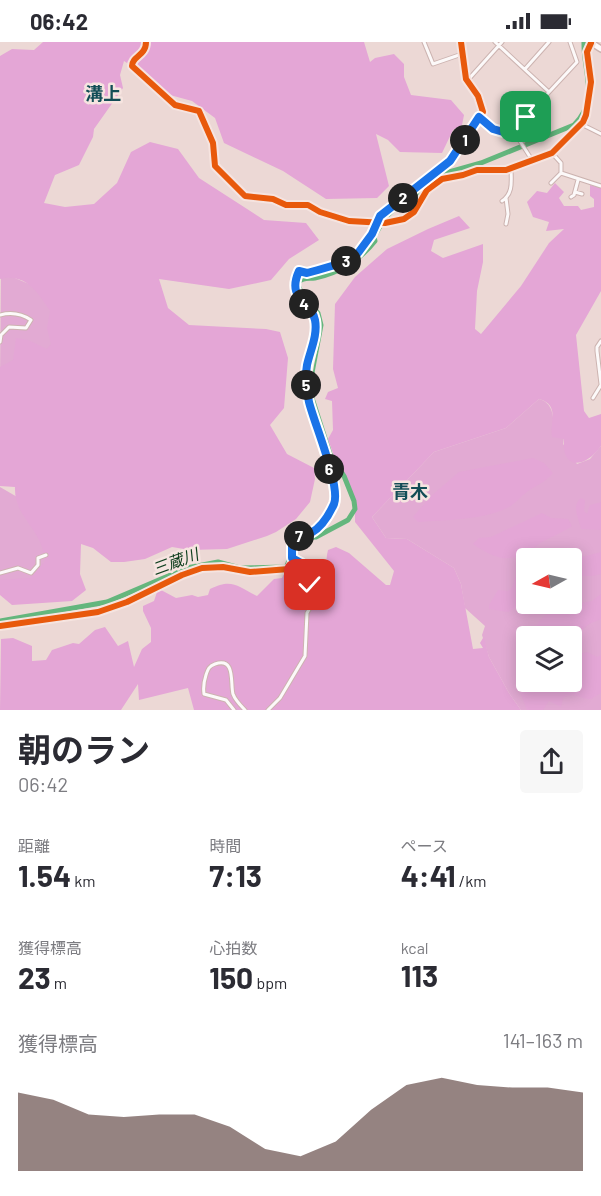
<!DOCTYPE html>
<html lang="ja">
<head>
<meta charset="utf-8">
<style>
	:root { --surface:#fff; --page:#f7f7f7; --text:#2b2b33; --muted:#7c7c81; --accent:#694f4c }
	body { margin:0; font-family:Barlow,"Noto Sans JP",sans-serif; background:var(--page); color:var(--text); height:100vh; display:flex; flex-direction:column; font-size:22px; white-space:nowrap }
	* { box-sizing:border-box; margin:0 }
	p { font-size:20px; color:var(--muted) }
	.icon { flex:none; width:33px; height:33px; fill:none; stroke:currentColor; stroke-width:2; stroke-linecap:round; stroke-linejoin:round }
	.map { position:relative; height:668px; overflow:hidden }
	.drawer { display:flex; flex-direction:column; background:var(--surface); flex:1 }
	.drawer>* { flex:none }
	.needle { width:39px; rotate:262deg }
	.buttons { position:absolute; left:516px; top:506px; display:grid; gap:12px }
	.buttons a { display:grid; place-items:center; width:66px; height:66px; border-radius:6px; background:var(--surface); box-shadow:0 3px 15px #0003; font-size:30px }
	.pin { position:absolute; display:grid; place-items:center; width:51px; height:51px; color:#fff; margin:-26px; border-radius:12px; box-shadow:0 3px 9px #0006 }
	.km { position:absolute; width:30px; height:30px; margin:-15px; border-radius:50%; background:#222; color:#fff; font-size:16px; line-height:30px; text-align:center }
	.round { display:grid; place-items:center; flex:none; width:63px; height:63px; border-radius:6px; background:var(--page) }
	.summary { display:flex; align-items:center; justify-content:space-between; height:102px; padding:0 18px }
	h1 { font-size:33px; font-weight:700; line-height:45px }
	.stats { display:grid; grid-template-columns:repeat(3,1fr); gap:9px; height:102px; padding:6px 18px }
	.stats div { display:grid; align-content:center }
	.stats b { font-size:30px; font-weight:700 }
	.stats small { font-size:16px; font-weight:400 }
	.stats p { font-size:16px }
	.chart { height:168px; padding:12px 18px }
	.chart p { display:flex; justify-content:space-between }
	.chart svg { width:100%; height:108px; margin-top:6px; fill:var(--accent); opacity:.7 }
	.status { display:flex; justify-content:space-between; align-items:center; height:42px; padding:0 30px; background:var(--surface); direction:ltr }
	.status svg { height:16px; fill:currentColor }
	.map>svg:first-child { display:block }
</style>
</head>
<body>
<div class="status"><b>06:42</b><svg viewBox="0 0 49 12"><path d="M0 12V9h3v3zM5 12V6h3v6zM10 12V3h3v9zM15 12V0h3v12zM26 1h20v11H26zM47 4h2v5h-2z"/></svg></div>
<div class="map">
<svg width="601" height="668" viewBox="0 0 601 668">
	<rect width="100%" height="100%" fill="#ecd8d5"/>
	<path fill="#e2aad3" fill-rule="evenodd" d="M1,230L50,251L56,316L0,336Z
		M539,357C553,361 553,373 554,385L564,396L563,402L577,422L590,417L601,404V668H521L509,651L489,615L482,593L485,584L465,566L461,542L454,526L407,497L386,496L372,475L434,410L506,386ZM526,516H572V561H526ZM526,594H572V639H526Z
		M0,445L31,463L58,524L44,549L0,544Z"/>
	<path fill="#e4a6d6" d="M43,0H364L370,20L375,16L394,12L404,22V35L411,53L451,58L464,73L462,83L453,88L442,111L400,110L388,98L376,92L389,144L377,156L326,157L283,129L224,101L215,76L192,59L170,53L156,40L124,19L120,33L123,46L94,87L93,95L79,123L55,133L44,161L65,165L94,162L117,141L131,110L150,100L178,107L199,136L264,178L306,181L319,198L289,217L271,238L229,247L159,237L168,266L189,283L266,287L280,290L288,316L284,366L270,383L287,412L314,426L315,437L310,460L296,477L276,490L267,494L227,507L190,508L172,505L145,517L124,520H111L93,506L81,502L80,532L86,548L72,559L12,563L0,553V538L30,536L45,519C44,513 43,506 40,500C31,480 14,469 15,445L0,444V325L13,318L16,296L28,298L47,307L51,302L47,286L50,269C38,250 25,231 0,237V14L12,7L34,8Z
		M555,141L564,150L559,156L564,164H578L581,168L594,165V157L590,154V143L601,146V249L576,293L584,369L589,376L601,372V404C586,426 561,429 564,397L552,395C549,382 561,363 539,357L506,386L434,410L372,475L386,496L407,497L454,526L461,542L473,607L483,606L480,601L483,596H484L489,615L509,651L521,668H194L188,646L139,658L138,642L121,668H0L1,597L13,596L32,604V619L46,618L52,608L73,601L79,602L95,588L105,585L118,604L128,599L134,625L142,607L151,600V586L143,569V564L154,559L157,550L161,548L176,556L192,553L198,555L208,553L210,547C232,536 237,544 257,554L274,537L282,536L292,516L301,521L315,551C338,530 322,532 328,508L336,505L349,511L386,543H390L394,529L355,480V467L351,446L336,420L328,397L333,388L332,359L325,357L328,350L338,346L333,327L335,262L355,235L387,207L428,187L459,174L470,186L434,198L431,209L443,216L483,202V220L477,249L475,287L481,292L521,244L549,201L564,187L546,189L549,180L533,175L527,160L537,149L547,151Z
		M533,416L544,421L553,431C546,439 540,442 531,447C523,452 517,460 509,465C485,478 445,478 418,480L413,475L430,455L459,430Z
		M581,456L585,458L584,469L587,472L590,463L601,460V488L581,487C579,476 571,464 581,456Z
		M542,471L551,476L568,477L572,484C562,491 552,494 542,500C537,503 532,508 526,511C505,522 491,514 473,502L479,496L491,495Z
		M601,510V532L592,534H575L572,530V520L574,517Z
		M523,527L526,528V559L508,570L489,567V563L498,548L508,549L512,545L517,530Z
		M601,552V577L589,582L576,593L571,594L563,591L553,594L526,595C540,588 535,571 559,570L561,567H569L570,563L592,559Z
		M587,610L597,615L601,613V651L591,657C580,657 574,649 563,656L561,665L549,659L543,668H527L520,650L529,647L534,639H572V614Z"/>
	<g fill="none" stroke-linecap="round" stroke-linejoin="round">
		<path stroke="#64b67d" stroke-width="5" d="M0,579L107,560L187,526L218,520L240,526L286,525C293,517 286,506 291,496L316,495L348,478L355,467L354,459L344,434L330,412L312,356L311,336L321,283L318,271L302,252L297,241C303,235 308,237 315,236C338,232 361,217 375,199L374,195L384,177L394,167L415,155L427,142L442,132L481,121L574,83C600,57 583,29 584,0"/>
		<g stroke="#ccb3b0" stroke-width="5">
			<path id="minor" d="M146,0C146,14 132,14 132,24L175,63L199,69L213,101L215,124L245,154L273,157L286,163H308L320,170L349,179L385,181L404,177L414,170L427,148L442,137L463,133L477,128H506L552,111L583,80L586,73L591,40L587,10L591,1
				M424,0L433,22L462,12
				M495,0L549,50
				M525,27L549,0
				M467,39L502,0
				M479,75L493,87L518,96L532,118
				M581,82L601,92
				M510,92L577,20L570,0
				M552,111L561,121V131L601,144
				M551,141L561,131
				M575,150L582,152
				M571,155L574,153L578,138
				M502,159C514,151 511,138 511,126
				M506,182L508,172L506,156
				M0,273C11,270 22,272 31,278L26,286L9,285L1,293L0,300
				M601,299L597,305V309L601,342
				M593,356L601,343
				M0,531L18,526L31,531L38,523V516L46,513
				M0,584L98,570L127,560L182,533L202,526L223,525L250,530L289,527L292,520V502C298,493 303,495 311,491C322,486 333,470 335,458C336,451 333,443 331,436C325,406 311,378 307,348C304,325 320,294 315,276C309,258 283,251 300,228L307,231L318,228L342,221L358,211L370,195L380,174L450,119L483,70L478,54L466,37L461,0
				M234,668L226,658L204,652C203,645 204,639 206,633C208,627 209,624 215,622C236,615 230,641 233,652C235,658 240,663 245,668
				M268,668L280,656L305,614L307,571L316,555C314,550 311,546 309,541C305,530 305,521 292,516"/>
		</g>
		<g stroke="#ccb3b0" stroke-width="8">
			<path id="primary" d="M590,0L601,7"/>
		</g>
		<use href="#minor" stroke="#fcf9f9" stroke-width="3"/>
		<use href="#primary" stroke="#fcf9f9" stroke-width="5"/>
		<g stroke="#f6e4e0" stroke-width="10">
			<path id="cycleway" d="M146,0C146,14 132,14 132,24L175,63L199,69L213,101L215,124L245,154L273,157L286,163H308L320,170L349,179L385,181L404,177L414,170L427,148L442,137L463,133L477,128H506L552,111L583,80L586,73L591,40L587,10L591,1
				M0,584L98,570L127,560L182,533L202,526L223,525L250,530L289,527L292,520V502C298,493 303,495 311,491C322,486 333,470 335,458C336,451 333,443 331,436C325,406 311,378 307,348C304,325 320,294 315,276C309,258 283,251 300,228L307,231L318,228L342,221L358,211L370,195L380,174L450,119L483,70L478,54L466,37L461,0"/>
		</g>
		<use href="#cycleway" stroke="#e8590c" stroke-width="6"/>
	</g>
	<g fill="none" stroke-linecap="round" stroke-linejoin="round">
		<g stroke="#fff" stroke-width="12">
			<path id="route" d="M310,543L301,521L292,516V502C298,493 303,495 311,491C322,485 329,473 334,462C341,444 314,381 309,360C306,348 305,335 307,323C310,309 318,293 315,278C311,258 286,258 299,229L307,231L318,228L342,221L358,211L372,192L380,174L450,119L479,75L493,87L510,92L526,75"/>
		</g>
		<use href="#route" stroke="#1a73e8" stroke-width="8"/>
	</g>
	<g text-anchor="middle" dominant-baseline="central" stroke-width="5" stroke-linejoin="round" paint-order="stroke">
		<g font-size="16" font-style="italic" fill="#0f3f1e" stroke="#f6e4e0">
			<text transform="translate(175 519) rotate(-20)">三蔵川</text>
		</g>
		<g font-size="18" font-weight="bold" fill="#124d56" stroke="#f6e4e0">
			<text x="103" y="51">溝上</text>
			<text x="410" y="449">青木</text>
		</g>
	</g>
</svg>
<div class="buttons">
<a><svg class="needle" viewBox="-14 -14 28 28"><path d="M0-13l5 13h-10z" fill="#e53935"/><path d="M0 13l5-13h-10z" fill="#7c7c81"/></svg></a>
<a><svg class="icon" aria-label="layers" viewBox="0 0 24 24"><path d="M12 4l9 5-9 5-9-5zM3 14l9 5 9-5"/></svg></a>
</div>
<div class="pin" style="left:526px;top:75px;background:#1e9e55"><svg class="icon" aria-label="arrive" viewBox="0 0 24 24"><path d="M6 21V4h12l-3 4 3 4H6"/></svg></div>
<div class="pin" style="left:310px;top:543px;background:#d93025"><svg class="icon" aria-label="check" viewBox="0 0 24 24"><path d="M5 12l5 5 9-10"/></svg></div>
<b class="km" style="left:465px;top:98px">1</b>
<b class="km" style="left:403px;top:156px">2</b>
<b class="km" style="left:346px;top:219px">3</b>
<b class="km" style="left:304px;top:262px">4</b>
<b class="km" style="left:306px;top:343px">5</b>
<b class="km" style="left:329px;top:427px">6</b>
<b class="km" style="left:299px;top:494px">7</b>
</div>
<section class="drawer">
<div class="summary"><div><h1>朝のラン</h1><p>06:42</p></div><a class="round"><svg class="icon" aria-label="share" viewBox="0 0 24 24"><path d="M12 15V3M7 8l5-5 5 5M5 13v7h14v-7"/></svg></a></div>
<div class="stats">
<div><p>距離</p><b>1.54<small> km</small></b></div>
<div><p>時間</p><b>7:13</b></div>
<div><p>ペース</p><b>4:41<small> /km</small></b></div>
</div>
<div class="stats">
<div><p>獲得標高</p><b>23<small> m</small></b></div>
<div><p>心拍数</p><b>150<small> bpm</small></b></div>
<div><p>kcal</p><b>113</b></div>
</div>
<div class="chart"><p><span>獲得標高</span>141–163 m</p>
<svg viewBox="0 0 160 44" preserveAspectRatio="none"><path d="M0 44V12L10 15L20 21L30 22L40 21L50 21L60 26L70 35L80 38L90 32L100 19L110 9L120 6L130 9L140 10L150 10L160 12V44z"/></svg>
</div>
</section>
</body>
</html>
